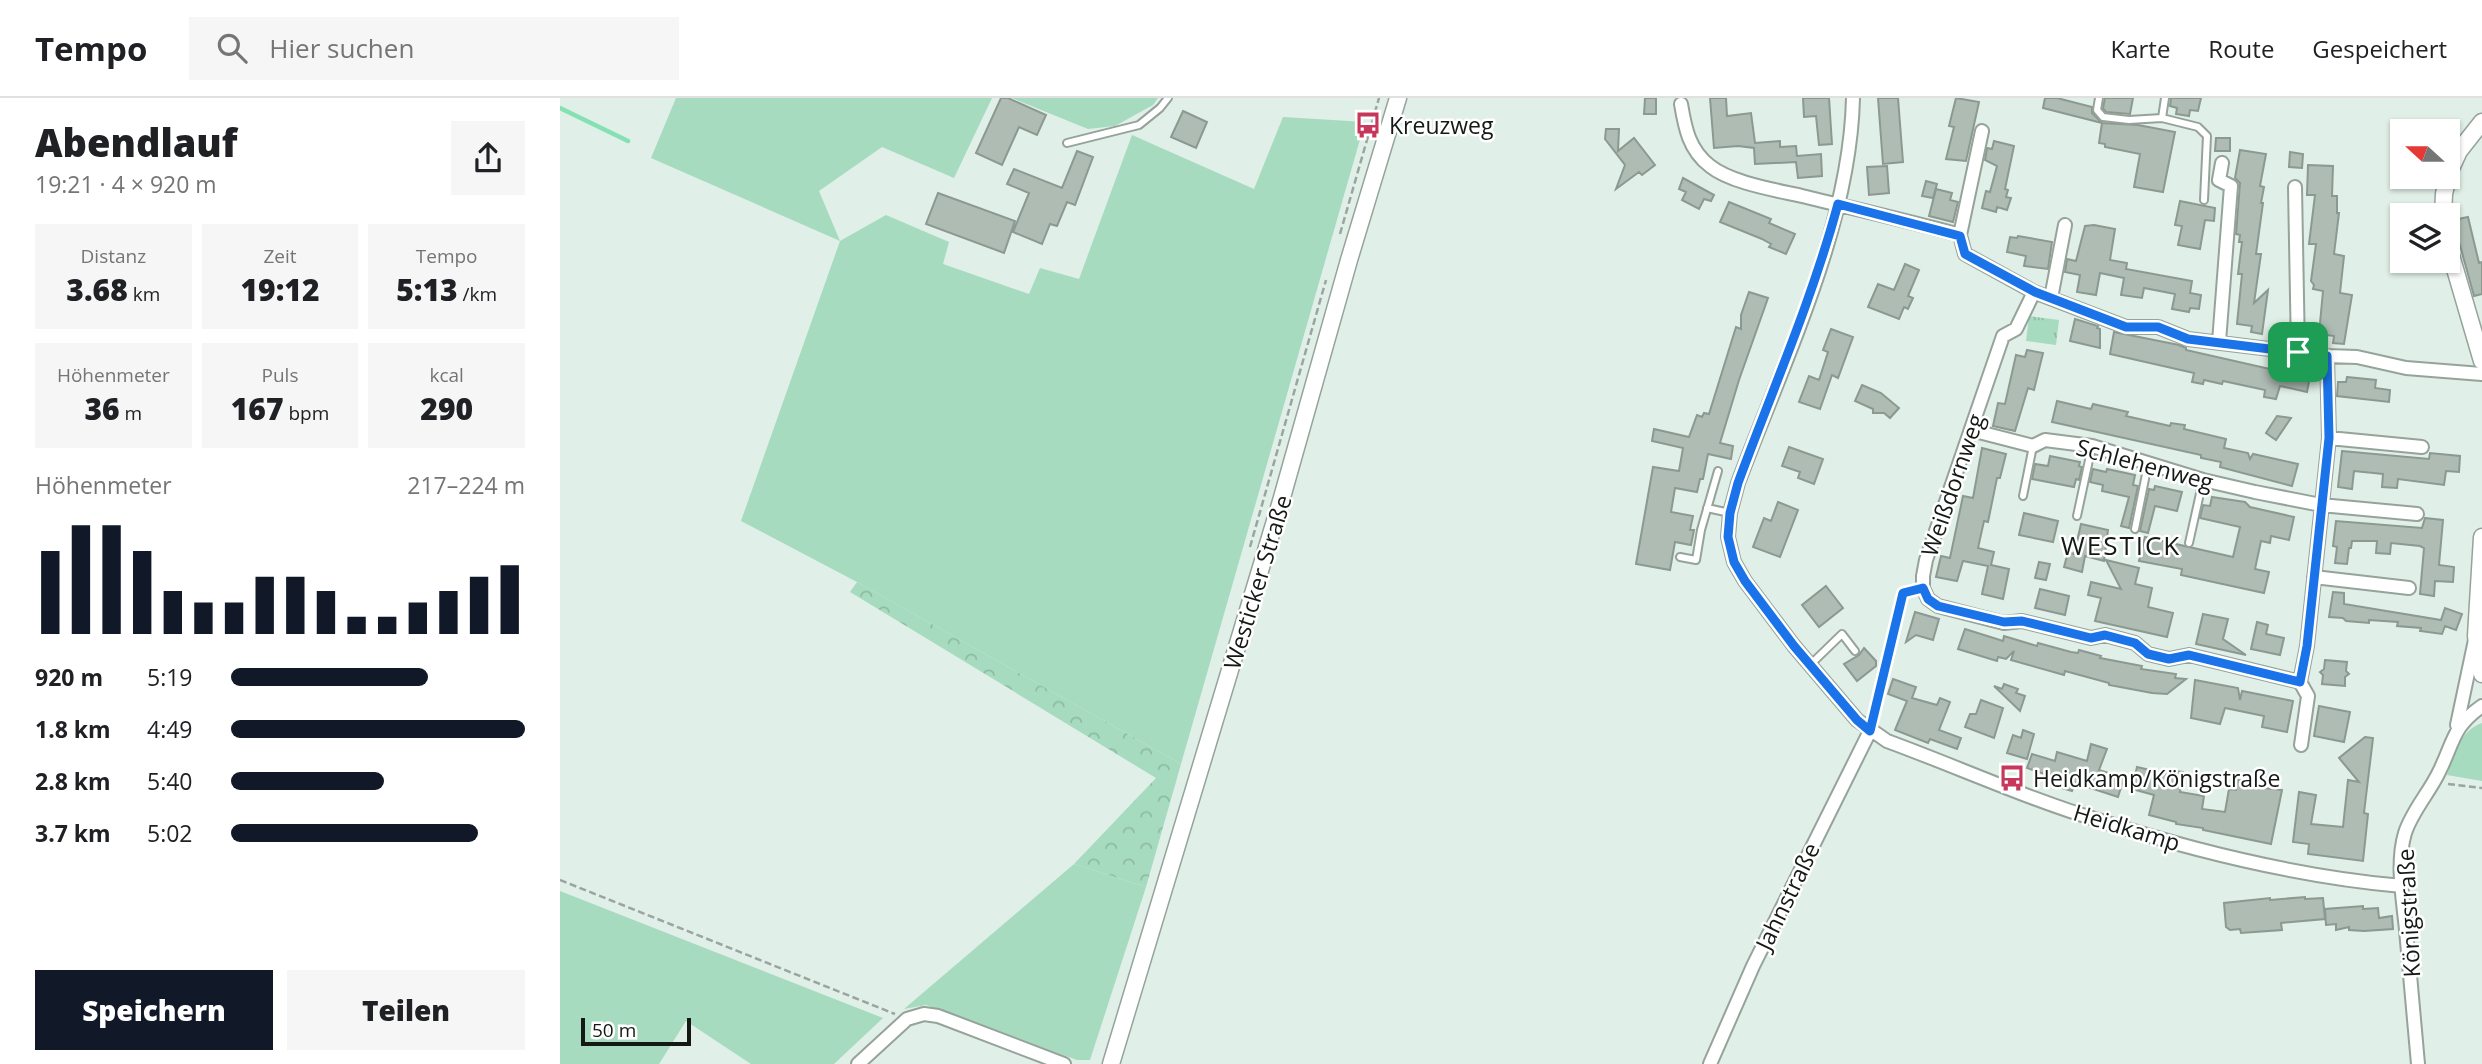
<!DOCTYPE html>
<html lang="de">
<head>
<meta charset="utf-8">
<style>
	:root { --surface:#fff; --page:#f6f6f6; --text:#202124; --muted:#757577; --line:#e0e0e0; --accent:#111827 }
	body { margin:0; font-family:"Open Sans",sans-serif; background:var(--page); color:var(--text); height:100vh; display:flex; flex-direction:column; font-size:26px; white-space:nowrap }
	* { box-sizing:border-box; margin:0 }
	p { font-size:23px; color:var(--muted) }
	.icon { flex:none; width:38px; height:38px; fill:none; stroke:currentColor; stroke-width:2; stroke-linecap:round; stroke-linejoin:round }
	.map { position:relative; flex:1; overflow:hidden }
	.drawer { display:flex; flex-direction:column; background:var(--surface); width:560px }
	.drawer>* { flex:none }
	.needle { width:46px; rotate:291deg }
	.buttons { position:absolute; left:1830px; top:21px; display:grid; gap:14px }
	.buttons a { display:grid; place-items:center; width:70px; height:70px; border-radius:0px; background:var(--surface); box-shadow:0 2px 5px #0004; font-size:35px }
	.scale { position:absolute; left:21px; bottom:18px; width:110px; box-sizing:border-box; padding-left:7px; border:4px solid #141916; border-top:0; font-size:19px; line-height:24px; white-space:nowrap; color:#141916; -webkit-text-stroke:5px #fff; paint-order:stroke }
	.pin { position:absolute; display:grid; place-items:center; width:60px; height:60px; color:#fff; margin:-30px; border-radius:14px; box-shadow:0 4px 10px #0006 }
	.round { display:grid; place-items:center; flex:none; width:74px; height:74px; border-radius:0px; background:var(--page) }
	.overview { display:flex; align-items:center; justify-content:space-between; height:119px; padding:0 35px }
	h1 { font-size:38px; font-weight:800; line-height:52px }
	.metrics { display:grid; grid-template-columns:repeat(3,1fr); gap:10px; height:119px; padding:7px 35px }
	.metrics div { display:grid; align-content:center; border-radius:0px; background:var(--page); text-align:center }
	.metrics b { font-size:30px; font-weight:800 }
	.metrics small { font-size:19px; font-weight:400 }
	.metrics p { font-size:19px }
	.chart { height:196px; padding:14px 35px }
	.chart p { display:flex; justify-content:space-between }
	.chart svg { width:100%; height:126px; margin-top:7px; stroke:var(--accent); stroke-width:6 }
	.cta { display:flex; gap:14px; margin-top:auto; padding:14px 35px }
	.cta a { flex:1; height:80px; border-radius:0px; background:var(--accent); color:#fff; font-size:28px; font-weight:800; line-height:80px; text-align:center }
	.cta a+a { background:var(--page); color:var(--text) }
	ul { padding:0 35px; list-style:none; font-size:23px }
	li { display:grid; grid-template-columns:112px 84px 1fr; align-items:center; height:52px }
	li i { height:18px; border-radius:9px; background:var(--accent) }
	header { display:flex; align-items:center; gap:42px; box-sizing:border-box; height:98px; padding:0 35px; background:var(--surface); border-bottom:2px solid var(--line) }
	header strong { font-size:33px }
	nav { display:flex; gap:38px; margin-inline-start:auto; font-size:24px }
	.search { width:490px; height:63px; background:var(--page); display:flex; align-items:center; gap:18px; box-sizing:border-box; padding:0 24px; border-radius:0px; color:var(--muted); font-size:26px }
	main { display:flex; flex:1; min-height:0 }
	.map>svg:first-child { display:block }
</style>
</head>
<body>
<header>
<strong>Tempo</strong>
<div class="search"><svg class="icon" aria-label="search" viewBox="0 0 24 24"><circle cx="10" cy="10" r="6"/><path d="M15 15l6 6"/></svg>Hier suchen</div>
<nav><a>Karte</a><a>Route</a><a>Gespeichert</a></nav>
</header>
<main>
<section class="drawer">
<div class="overview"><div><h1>Abendlauf</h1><p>19:21 · 4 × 920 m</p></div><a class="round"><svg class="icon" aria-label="share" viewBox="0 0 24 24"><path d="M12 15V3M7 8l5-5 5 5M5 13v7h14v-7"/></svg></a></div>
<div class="metrics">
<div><p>Distanz</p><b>3.68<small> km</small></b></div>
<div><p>Zeit</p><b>19:12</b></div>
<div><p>Tempo</p><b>5:13<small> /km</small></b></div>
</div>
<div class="metrics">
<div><p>Höhenmeter</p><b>36<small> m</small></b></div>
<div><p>Puls</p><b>167<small> bpm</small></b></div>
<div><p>kcal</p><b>290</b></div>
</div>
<div class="chart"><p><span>Höhenmeter</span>217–224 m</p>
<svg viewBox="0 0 160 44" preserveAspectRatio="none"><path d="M5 44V15M15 44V6M25 44V6M35 44V15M45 44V29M55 44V33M65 44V33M75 44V24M85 44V24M95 44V29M105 44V38M115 44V38M125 44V33M135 44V29M145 44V24M155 44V20"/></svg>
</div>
<ul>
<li><b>920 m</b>5:19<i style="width:67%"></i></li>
<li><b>1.8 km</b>4:49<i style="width:100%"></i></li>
<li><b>2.8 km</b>5:40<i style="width:52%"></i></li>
<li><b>3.7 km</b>5:02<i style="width:84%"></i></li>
</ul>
<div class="cta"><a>Speichern</a><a>Teilen</a></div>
</section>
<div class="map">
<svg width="1922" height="966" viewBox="0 0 1922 966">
	<defs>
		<pattern id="forest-crowns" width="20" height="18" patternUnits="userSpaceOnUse" patternTransform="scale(1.75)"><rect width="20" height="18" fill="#a6dbbf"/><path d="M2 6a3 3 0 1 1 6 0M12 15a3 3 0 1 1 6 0" fill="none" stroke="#8ebba3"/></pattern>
		<pattern id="park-tufts" width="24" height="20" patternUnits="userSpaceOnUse" patternTransform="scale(1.75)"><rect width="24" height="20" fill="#a6dbbf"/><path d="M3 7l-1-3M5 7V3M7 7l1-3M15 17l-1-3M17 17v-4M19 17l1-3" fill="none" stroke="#8ebba3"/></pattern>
	</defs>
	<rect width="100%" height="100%" fill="#e0efe7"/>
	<path fill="#a6dbbf" d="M116,0H432L394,80L322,49L259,93L280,143L326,117L389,144L383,166L469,196L480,170L519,181L572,37L694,91L723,19L805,24L621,666L297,484L181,423L280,143L91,60Z
		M452,0H598L593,7L555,28L528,31Z
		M1922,625V683L1887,677C1895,656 1899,633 1922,625Z
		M514,766L586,789L530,962H517L366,907L344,911Z
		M0,793L323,920L274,966H191L126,923L99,966H0Z"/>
	<path fill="url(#forest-crowns)" d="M297,484L621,666L586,789L514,766L596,680L290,494Z"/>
	<path fill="url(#park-tufts)" d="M1469,218L1499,222L1496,247L1466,243Z"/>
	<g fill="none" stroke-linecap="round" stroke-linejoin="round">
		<path stroke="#85e1b3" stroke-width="4.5" d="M0,10L68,43"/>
	</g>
	<path fill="#aebcb4" stroke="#8b9991" stroke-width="2" d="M441,0H448L486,17L477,37L459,29L442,67L416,55Z
		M1085,0H1096V16H1084Z
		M1150,0H1166L1167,18L1191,15L1195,45L1220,43V49L1236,48L1237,58L1261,56L1262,78L1238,80L1236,64L1195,66L1194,50L1178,48L1154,50Z
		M1243,0H1269L1272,46L1259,47L1256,18L1244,19Z
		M1318,0H1338L1343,64L1323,66Z
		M1396,0L1419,4L1406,63L1386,61L1394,29L1389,28Z
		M1485,0H1497L1532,9V15L1542,25L1578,27L1615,34L1603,94L1574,89L1580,56L1545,49V46L1539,45L1542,25L1483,10Z
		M1545,0H1573L1570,16L1546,14L1543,10Z
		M1611,0H1641L1638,13L1630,12L1629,18L1616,16L1617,10L1610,8Z
		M623,13L647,24L636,50L611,39Z
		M1046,31H1059L1058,53L1074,40L1095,67L1082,77L1079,74L1056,91L1065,67L1045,41Z
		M1656,40H1670V53H1655Z
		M1434,43L1454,48L1445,91L1448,92L1446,99L1451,100L1447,112L1437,109L1436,114L1422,110L1426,93L1430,94L1437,68L1425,62L1427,50L1432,51Z
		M1680,52L1706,56L1700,88L1704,89L1701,105H1703L1696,156H1701L1694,205L1708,192L1702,236L1691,234L1692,228L1677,226L1682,176H1678L1682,144H1679L1680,137L1676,136L1680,85L1675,80Z
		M517,53L533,59L515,107L507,104L497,128L490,126L482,146L453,134L469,95L447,86L454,71L502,90Z
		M1730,54L1743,56L1742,70L1729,69Z
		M1748,67L1773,68L1772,98H1777V115H1779L1774,156L1784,158L1780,195L1792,197L1784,246L1773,245L1774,238L1759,236L1763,193L1753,191L1754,187L1751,183L1756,146H1749L1755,97H1747Z
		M1327,68L1329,95L1309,97L1307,69Z
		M1123,80L1154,97L1151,103L1144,101L1139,111L1122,102L1126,94L1119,91Z
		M1366,83L1377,86L1373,100L1362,98Z
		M1376,91L1392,95L1390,102L1398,104L1393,124L1369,118Z
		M378,95L455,123L444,155L366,126Z
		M1620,103L1655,110L1654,123L1645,122L1640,151L1618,147L1622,128L1615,127Z
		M1169,104L1211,121L1209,125L1235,136L1226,156L1209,149L1211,146L1202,141L1160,124Z
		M1908,119L1919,165L1922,164V196L1914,198L1893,122Z
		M1534,127L1555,131L1550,162L1567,165L1566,171L1632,183L1630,195L1641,197L1639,211L1630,210L1629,214L1612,211L1615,196L1584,190L1582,200L1561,197L1564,180L1540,175L1536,197L1517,194L1520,177L1505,174L1507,161L1516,163L1525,128Z
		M1458,138L1492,144L1488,171L1464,168L1466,158L1447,154L1450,139L1457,140Z
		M1345,166L1359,172L1348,198L1353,200L1348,211L1344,209L1339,221L1308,209L1318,186L1334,192Z
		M1189,194L1208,200L1179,282L1160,345L1173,348L1171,361L1148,356L1143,381H1140L1137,394L1115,390L1111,414L1133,418L1130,432H1134L1131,447L1115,444L1110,472L1076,466L1093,369L1119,373L1123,350L1092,343L1094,331L1129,339L1137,317L1142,319L1144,315L1149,316L1176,229L1181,231V217Z
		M1515,221L1538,228L1537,230L1540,231V250L1510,243Z
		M1271,231L1293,239L1278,280L1272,277L1260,311L1239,304L1249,278L1259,282L1268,254L1263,252Z
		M1554,234L1619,247L1626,250V252L1723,274L1724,267L1751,273L1747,294L1720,288L1716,301L1704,299L1705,292L1663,283L1662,286L1644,282L1643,286L1632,284L1634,275L1550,256Z
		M1467,252L1483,255L1474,292L1468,290L1455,333L1433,328L1438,305L1445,306L1456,257L1465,259Z
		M1787,279L1816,282L1815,290L1830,292L1829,304L1777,298L1778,284H1786Z
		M1302,287L1321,295L1339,310L1330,320L1324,315H1313V311L1295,303Z
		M1497,303L1531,311L1533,306L1568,314L1566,318L1610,328L1611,325L1625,327L1624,331L1666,341L1664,350L1688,355L1690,361L1693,356L1738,366L1732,388L1660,369L1661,364L1641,360V357L1492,324Z
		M1717,318L1731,320L1716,342L1706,335Z
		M1229,349L1263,361L1254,386L1238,380L1240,374L1222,368Z
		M1422,350L1446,356L1440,380H1437L1428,424L1424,423L1418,450L1434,454L1431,467L1449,471L1443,501L1422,496L1428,468L1403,463L1397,483L1376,479L1381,458L1390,460L1403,398L1413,400Z
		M1782,353L1869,361L1870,355L1900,358L1899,374L1886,373L1884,387L1838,381L1837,390L1822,389L1823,376L1794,373L1792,391L1778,389Z
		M1490,358L1520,364L1519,368L1522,369L1519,382L1516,381L1514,389L1472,381L1475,366L1488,368Z
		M1533,371L1546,374L1547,371L1575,377L1573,387L1578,388L1569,430L1561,428L1569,399L1542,393L1543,387L1530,384Z
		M1595,388L1622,394L1617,413L1595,408L1588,435L1580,433L1589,391L1594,392Z
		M1652,399L1685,404L1690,409L1734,419L1729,442L1711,438L1710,445L1701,443L1695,471L1709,474L1704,495L1621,477L1622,471L1579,463L1585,439L1673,459L1680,429L1640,420L1643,407L1650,408Z
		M1218,404L1238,412L1220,459L1193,449L1204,420L1211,423Z
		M1464,415L1498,423L1493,444L1459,437Z
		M1865,420L1883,422L1879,467L1894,469L1893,484L1875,483L1874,498L1860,496L1864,450L1860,448L1831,445L1830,456L1816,455L1817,443H1792L1791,450H1789L1787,466L1775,465L1777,449L1773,448L1776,423L1862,430Z
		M1521,426L1548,432L1544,463L1525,458L1522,474L1504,469L1508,454L1514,456Z
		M1546,462L1579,470L1575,486L1592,490L1588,509L1613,515L1607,539L1535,523L1541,500L1528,497L1531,484L1561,491Z
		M1479,464L1490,466L1486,482L1475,480Z
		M1266,488L1283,510L1259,529L1242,507Z
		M1480,491L1509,498L1505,517L1475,510Z
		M1773,494L1784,495V506L1881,522L1885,510L1902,516L1896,532L1885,528L1882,536L1860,533L1861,530L1837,528L1838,524L1809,522V525L1786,523L1783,520L1769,519Z
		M1355,514L1379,521L1373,542L1356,537L1346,544Z
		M1643,516L1668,521L1663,541L1686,557L1636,546Z
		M1697,524L1708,527L1706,536L1724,540L1720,557L1691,551Z
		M1405,531L1443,543L1444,538L1477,548L1478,545L1511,554L1518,555L1519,552L1541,558L1540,560L1582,568L1581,571L1616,576L1615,580L1626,581L1607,596L1592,595L1549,587V585L1505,573L1504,577L1451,562L1454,553L1446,561L1438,559L1437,563L1398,551Z
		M1304,550L1316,563V568L1297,583L1284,566L1299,557Z
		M1765,562L1787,564L1786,573L1789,576L1785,579V588L1762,586L1763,577L1760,574L1764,571Z
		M1333,581L1356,589L1352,600L1377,607L1380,600L1390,604L1379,632L1401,640L1397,651L1370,641L1368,645L1335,632L1347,603L1328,596Z
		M1635,582L1678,590L1680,602L1682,593L1733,603L1727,634L1702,629L1704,618L1665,610L1660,626L1631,620Z
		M1444,586L1458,591L1456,595L1465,598L1460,613L1434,588L1442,591Z
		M1421,602L1443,610L1434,640L1405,629L1410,616H1416Z
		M1759,608L1790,614L1784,644L1754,638Z
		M1463,632L1474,636L1467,661L1447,655L1453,637L1461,640Z
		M1805,639L1813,640L1804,715L1808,716L1803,763L1748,756L1749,746L1733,744L1739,694L1756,697L1751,726L1783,729L1788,682L1799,684L1779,660Z
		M1531,646L1547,651L1539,672L1564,680L1558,699L1515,685L1512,693L1488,686L1490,678L1467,670L1472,656L1495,663L1497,654L1527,663Z
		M1577,669L1603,675V672L1623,674L1620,694L1644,698L1642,711L1665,714L1669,691L1676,692L1678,682L1689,683L1696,686L1695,689L1722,692L1711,746L1643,732V730L1616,726V724L1589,717L1594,697L1572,691Z
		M1745,799V801L1763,800L1765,821L1721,825L1722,832L1681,835L1680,831L1670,832L1666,829L1664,805L1710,800V802Z
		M1803,808V811L1818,810L1819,820L1832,818L1833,831L1804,833L1789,832V829L1776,832V826L1766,827L1765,811Z"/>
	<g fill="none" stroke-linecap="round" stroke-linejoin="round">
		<g stroke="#95a39b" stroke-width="10">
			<path id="lane" d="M1539,0L1537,12L1543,19L1569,22L1602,20L1638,29L1647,38L1644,102
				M1602,20L1605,0
				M507,45L579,27L600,10L608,0
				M1463,398L1473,348
				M1147,410L1170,415
				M1517,418L1532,348
				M1575,431L1588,366
				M1629,445L1643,382
				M1120,459L1136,462L1141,432L1158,373
				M1250,567L1282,536L1295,553"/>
		</g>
		<g stroke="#95a39b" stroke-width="16">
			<path id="street" d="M1293,0C1290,130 1223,264 1178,385L1170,415L1168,439L1174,464L1185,483L1234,548L1297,622L1327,643C1398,669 1468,701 1541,723C1638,754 1740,779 1842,788
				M1121,6C1125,30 1129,52 1150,68C1171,85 1216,92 1242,98C1295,111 1348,123 1400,137L1405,156L1474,194L1566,229H1598L1628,241L1767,258L1797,259L1846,270L1922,276
				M1735,89L1738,254
				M1400,137L1422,33
				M1474,194L1456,231L1443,238L1366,462L1363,478V490L1368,501L1378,508L1444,525L1462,523L1531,540L1545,537L1575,545L1588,556L1609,561L1629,557L1740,584L1747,548L1769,340L1767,258
				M1491,200L1505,127
				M1659,244L1671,88L1659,82L1662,65
				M1411,332L1473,348L1485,342L1532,348L1643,382L1695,394L1761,407L1857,416
				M1769,340L1862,349
				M1754,479L1849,490
				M1740,584L1748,598L1741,647
				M1897,627L1915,542
				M298,966L347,921L364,916L378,918L504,966
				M1150,966L1193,868L1310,633
				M1858,966C1854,921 1850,876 1846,832C1843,801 1836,765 1845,735C1852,713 1869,695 1879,674C1894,644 1892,629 1922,608"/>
		</g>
		<g stroke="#95a39b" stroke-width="19">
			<path id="secondary" d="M1888,77L1899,53L1922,24
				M1883,117L1884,96L1888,79
				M1888,147L1922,263
				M1922,439L1916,538L1922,576
				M551,966L721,403L789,162L838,0"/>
		</g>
		<path stroke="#9aa59f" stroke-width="2.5" stroke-dasharray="7 3.5" stroke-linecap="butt" d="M780,136L819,0
			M690,449L766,182
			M1314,618L1343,495L1350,493
			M1888,686L1922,690
			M0,782L335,916"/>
		<use href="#lane" stroke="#fff" stroke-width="6"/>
		<use href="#street" stroke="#fff" stroke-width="12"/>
		<use href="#secondary" stroke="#fff" stroke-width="16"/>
	</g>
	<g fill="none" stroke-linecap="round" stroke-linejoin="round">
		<g stroke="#fff" stroke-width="14">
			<path id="route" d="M1278,106L1400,138L1405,156L1475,194L1566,229H1598L1628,241L1767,258L1769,340L1747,548L1740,584L1629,557L1609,561L1588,556L1575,545L1545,537L1531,540L1462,523L1444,524L1378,508L1368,501L1363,490L1343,495L1310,633L1297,622L1234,548L1185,483L1174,464L1168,439L1170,415L1178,385C1212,293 1252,202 1278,106Z"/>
		</g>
		<use href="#route" stroke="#1a73e8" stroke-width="9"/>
	</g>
	<defs>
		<g id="bus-bare" transform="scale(2.1)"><path d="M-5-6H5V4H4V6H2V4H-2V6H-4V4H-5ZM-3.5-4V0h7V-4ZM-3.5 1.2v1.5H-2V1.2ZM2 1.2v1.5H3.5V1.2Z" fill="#c6375a" stroke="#fff" stroke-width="2.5" paint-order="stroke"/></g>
	</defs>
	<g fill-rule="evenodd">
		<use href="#bus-bare" x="808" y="27"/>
		<use href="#bus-bare" x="1452" y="680"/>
	</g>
	<g text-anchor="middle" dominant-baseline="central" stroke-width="5" stroke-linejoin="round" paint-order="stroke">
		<g font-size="23" fill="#141916" stroke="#fff" text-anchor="start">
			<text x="829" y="27">Kreuzweg</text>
			<text x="1473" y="680">Heidkamp/Königstraße</text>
		</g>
		<g font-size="23" fill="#141916" stroke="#fff">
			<text transform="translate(1585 366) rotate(15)">Schlehenweg</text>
			<text transform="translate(1392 387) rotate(-71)">Weißdornweg</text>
			<text transform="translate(697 484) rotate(-73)">Westicker Straße</text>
			<text transform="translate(1567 729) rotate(17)">Heidkamp</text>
			<text transform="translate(1227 798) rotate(-64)">Jahnstraße</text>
			<text transform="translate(1848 815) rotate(-93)">Königstraße</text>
		</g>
		<g font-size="26" letter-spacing="2" fill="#141916" stroke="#fff">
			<text x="1561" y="447">WESTICK</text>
		</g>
	</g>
</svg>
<div class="buttons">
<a><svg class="needle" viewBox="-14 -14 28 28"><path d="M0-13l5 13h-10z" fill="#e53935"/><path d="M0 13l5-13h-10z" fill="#757577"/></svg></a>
<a><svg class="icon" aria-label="layers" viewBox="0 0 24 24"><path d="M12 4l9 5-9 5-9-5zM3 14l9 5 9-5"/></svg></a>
</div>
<div class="scale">50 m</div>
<div class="pin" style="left:1738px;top:254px;background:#1e9e55"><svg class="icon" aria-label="arrive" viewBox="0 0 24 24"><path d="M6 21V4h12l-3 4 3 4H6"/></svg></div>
</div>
</main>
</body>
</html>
